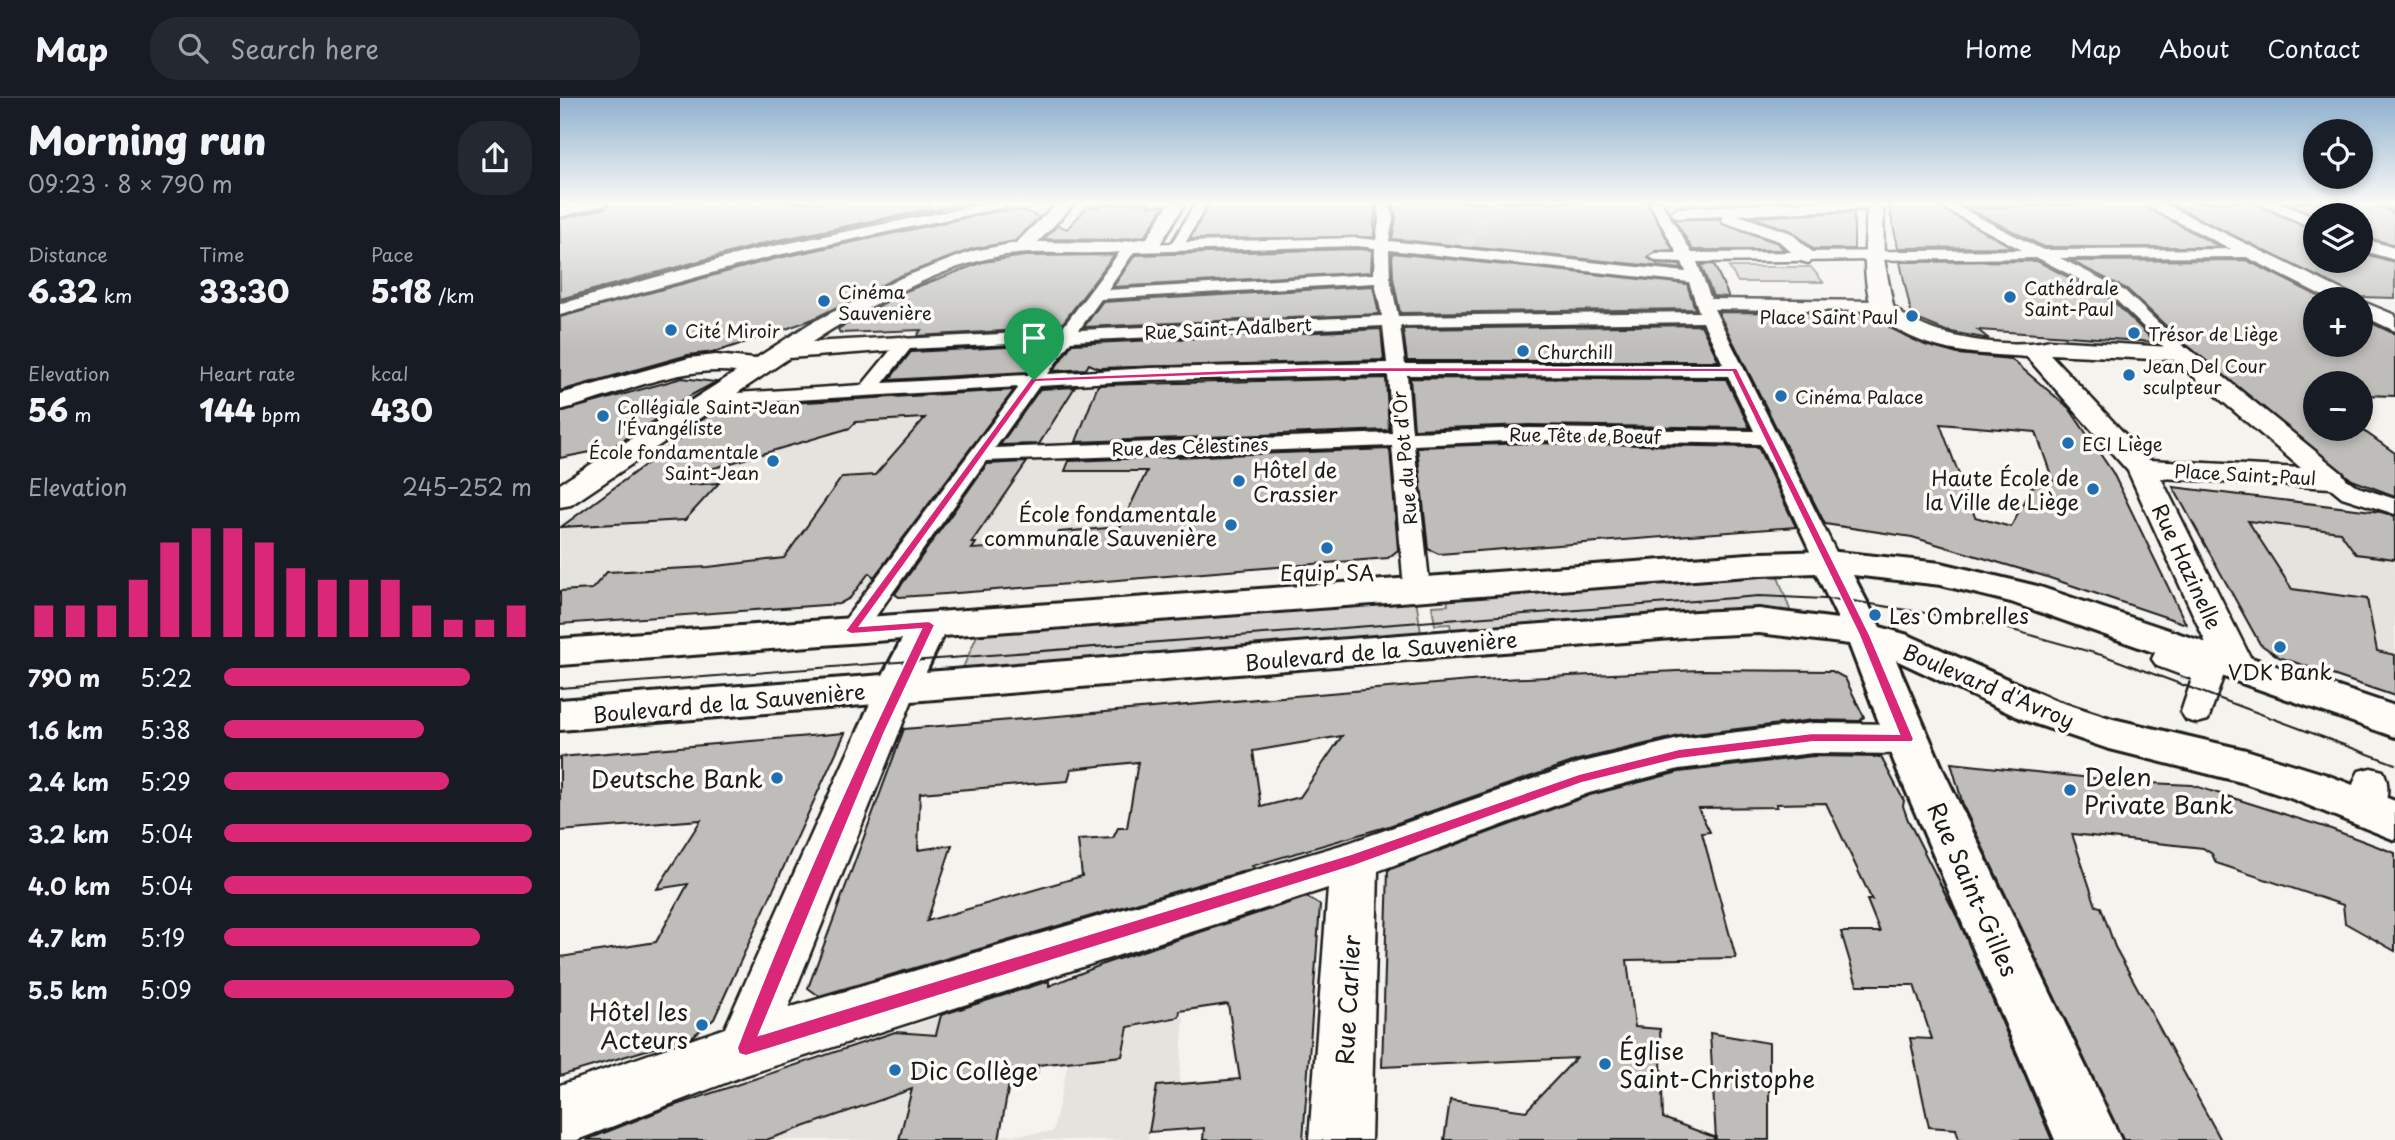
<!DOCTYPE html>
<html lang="en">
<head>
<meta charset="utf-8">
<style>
	:root { --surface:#171b24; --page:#242831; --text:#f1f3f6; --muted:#9ea1a6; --line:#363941; --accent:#db2777 }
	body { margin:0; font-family:"Playpen Sans",sans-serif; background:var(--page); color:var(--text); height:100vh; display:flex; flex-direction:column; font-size:26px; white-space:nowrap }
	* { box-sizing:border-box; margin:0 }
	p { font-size:23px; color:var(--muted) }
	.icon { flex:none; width:38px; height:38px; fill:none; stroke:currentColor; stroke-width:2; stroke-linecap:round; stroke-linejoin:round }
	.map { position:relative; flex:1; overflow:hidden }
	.panel { display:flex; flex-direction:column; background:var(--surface); width:560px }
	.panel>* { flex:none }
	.controls { position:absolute; left:1743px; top:21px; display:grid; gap:14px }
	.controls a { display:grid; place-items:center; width:70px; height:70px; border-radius:50%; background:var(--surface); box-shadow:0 4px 10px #0003; font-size:35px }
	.pin { position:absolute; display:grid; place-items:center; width:60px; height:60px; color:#fff; margin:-72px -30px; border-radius:50% 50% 50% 0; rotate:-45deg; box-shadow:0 0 7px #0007 }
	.pin .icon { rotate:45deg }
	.round { display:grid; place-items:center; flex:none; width:74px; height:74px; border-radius:28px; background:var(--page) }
	.head { display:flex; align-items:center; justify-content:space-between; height:119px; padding:0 28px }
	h1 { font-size:38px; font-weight:800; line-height:52px }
	.figures { display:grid; grid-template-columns:repeat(3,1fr); gap:10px; height:119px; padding:7px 28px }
	.figures div { display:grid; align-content:center }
	.figures b { font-size:30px; font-weight:800 }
	.figures small { font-size:19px; font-weight:400 }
	.figures p { font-size:19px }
	.chart { height:196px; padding:14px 28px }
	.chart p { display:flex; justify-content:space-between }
	.chart svg { width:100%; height:126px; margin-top:7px; stroke:var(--accent); stroke-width:6 }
	ul { padding:0 28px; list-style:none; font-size:23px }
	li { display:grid; grid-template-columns:112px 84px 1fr; align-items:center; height:52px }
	li i { height:18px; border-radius:9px; background:var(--accent) }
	header { display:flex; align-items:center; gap:42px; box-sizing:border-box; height:98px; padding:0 35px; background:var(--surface); border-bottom:2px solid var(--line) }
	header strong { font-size:33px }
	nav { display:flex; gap:38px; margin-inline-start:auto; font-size:24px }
	.search { width:490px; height:63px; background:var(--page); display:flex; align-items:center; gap:18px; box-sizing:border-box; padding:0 24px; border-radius:28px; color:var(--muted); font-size:26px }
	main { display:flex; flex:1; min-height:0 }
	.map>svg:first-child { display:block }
</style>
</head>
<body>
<header>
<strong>Map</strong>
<div class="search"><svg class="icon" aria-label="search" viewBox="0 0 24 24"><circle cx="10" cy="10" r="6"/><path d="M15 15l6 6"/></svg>Search here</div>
<nav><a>Home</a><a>Map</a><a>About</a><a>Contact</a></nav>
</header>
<main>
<section class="panel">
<div class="head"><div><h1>Morning run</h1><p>09:23 · 8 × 790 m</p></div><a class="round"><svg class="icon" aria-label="share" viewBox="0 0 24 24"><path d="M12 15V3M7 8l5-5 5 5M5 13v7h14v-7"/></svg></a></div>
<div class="figures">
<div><p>Distance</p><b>6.32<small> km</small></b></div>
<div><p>Time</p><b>33:30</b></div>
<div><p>Pace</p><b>5:18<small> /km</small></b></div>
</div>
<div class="figures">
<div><p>Elevation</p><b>56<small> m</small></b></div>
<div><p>Heart rate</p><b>144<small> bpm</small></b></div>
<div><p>kcal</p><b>430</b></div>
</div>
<div class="chart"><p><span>Elevation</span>245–252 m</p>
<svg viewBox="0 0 160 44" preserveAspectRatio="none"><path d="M5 44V33M15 44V33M25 44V33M35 44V24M45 44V11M55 44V6M65 44V6M75 44V11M85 44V20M95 44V24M105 44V24M115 44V24M125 44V33M135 44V38M145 44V38M155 44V33"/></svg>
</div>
<ul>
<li><b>790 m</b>5:22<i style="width:80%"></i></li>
<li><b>1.6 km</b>5:38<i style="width:65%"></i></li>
<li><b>2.4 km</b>5:29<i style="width:73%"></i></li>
<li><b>3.2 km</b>5:04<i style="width:100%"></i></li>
<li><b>4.0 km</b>5:04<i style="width:100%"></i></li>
<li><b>4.7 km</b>5:19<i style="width:83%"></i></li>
<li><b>5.5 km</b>5:09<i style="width:94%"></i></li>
</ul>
</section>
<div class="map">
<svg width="1835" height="1042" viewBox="0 0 1835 1042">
	<rect width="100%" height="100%" fill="#f4f3ee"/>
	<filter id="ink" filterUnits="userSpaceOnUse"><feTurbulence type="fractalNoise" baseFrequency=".0143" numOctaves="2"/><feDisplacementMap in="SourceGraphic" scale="14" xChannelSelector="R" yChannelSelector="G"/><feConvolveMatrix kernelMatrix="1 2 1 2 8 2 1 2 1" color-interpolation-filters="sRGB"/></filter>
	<g filter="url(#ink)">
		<path fill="#e4e3de" d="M1106,104H1260L1117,113L1111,112Z
			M1386,104H1577L1669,150L1479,152Z
			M783,148L863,154L1119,183L1131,223L1195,367L983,447L0,526V425L18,417L167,304L316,294L361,232L280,234L359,187L426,160L543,157L552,161L575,160L615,157L618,151Z
			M1478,158L1549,195L1536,194L1526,188L1445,181L1392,162Z
			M1613,389L1685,397L1835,428V598L1719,559L1700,546Z
			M463,891L439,1038L493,1034L508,964L562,958L568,929L624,919L619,986L597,988L588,1042H9Z"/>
		<path fill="#d4d3cf" stroke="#787876" stroke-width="2" d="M297,123L310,130L118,176L90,174L93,169Z
			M1169,169H1251L1263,184H1178Z
			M1214,468L1233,520L893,542L890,526L875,527L872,508L888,507L886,491Z
			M856,501L861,535L877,534L398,581L422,526Z"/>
		<path fill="#bebdba" stroke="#1c1c1c" stroke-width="2" fill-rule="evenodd" d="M49,104H370L371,111L209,144L0,201V121L46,110Z
			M650,104H815L814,139L630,141Z
			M833,104H1087L1113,152L1096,153L1088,160L1097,166L1120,167L1122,171L832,141L836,121Z
			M1328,104H1370L1452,149L1338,150Z
			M1395,104H1404L1416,110L1577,104L1660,149H1484Z
			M1606,104H1693L1755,134V163H1801V155L1835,164V200L1798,199Z
			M1725,104H1809L1835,116V147L1801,138V117H1755Z
			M590,105L588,108L605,107L585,138L556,142L484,141L498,127L507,131L527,109H538L541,106Z
			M462,112L479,119L455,143L412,151L340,178L253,221L215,235L155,254L128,257L0,293V219L214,161L438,113Z
			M1294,114V151H1253L1232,133L1192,119Z
			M1114,121H1160L1162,126L1218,145L1224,152H1133Z
			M797,151L812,152L811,174L553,189L575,157Z
			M832,155L1127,186L1135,211L840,215L833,180Z
			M554,157L499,230L357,238L361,232L280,235L278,231L346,193L423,164L465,158Z
			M1686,162L1764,201H1755V247H1801V220L1835,236V298L1801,297V285H1755V295H1749L1755,299V331H1801L1835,355V398L1792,382L1625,246L1567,191L1511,163Z
			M1477,163L1551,201L1595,244L1418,232L1429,241L1386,233L1352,219L1340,164Z
			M1154,166L1168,197V199L1153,198L1141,167Z
			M813,188L819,216L524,229L542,204Z
			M1158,214L1309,215L1332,231L1365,247L1398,256L1451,261L1509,310L1553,375L1626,526L1484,478L1352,439L1265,426ZM1380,326L1476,334L1493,383L1471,389L1451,429L1415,419Z
			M1141,227L1159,263H847L843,231Z
			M821,231L824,262L538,270L529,266L526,271L493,273L512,246Z
			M487,247L467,274L329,282L351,254Z
			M122,280L156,284L111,308H118L51,350L0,360V314Z
			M826,280L829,332L516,344L538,287Z
			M850,280L1166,281L1190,330L969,327L854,331Z
			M515,289L479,346L440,347L480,291Z
			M454,292L314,479L309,475L290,500L279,506L0,526V493L32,491L47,474L148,469L224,460L282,379L315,377L365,320L296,324L290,330L127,378L129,387L159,385L125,422L1,429L128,335L120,337L161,309Z
			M969,345L1198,349L1236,429L879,456L868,451L857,349Z
			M830,351L838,452L828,460L385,496L339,499L335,496L427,366L467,364L411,445H416L412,451L476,447L478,440L497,439L499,434L560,429L587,373H505L509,363Z
			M1613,389L1821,414L1835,418V461L1796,456L1780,434L1688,423L1732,491L1807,501L1817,553L1835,557V598L1719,559L1700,546Z
			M1139,572L1272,573L1285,580L1304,619L1300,623L1253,622L1119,638L1018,662L829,728L692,768L695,770L259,898L248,890L344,631L922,582ZM782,638L740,699L701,709L693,653ZM578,664L567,730H558L553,740L518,742L522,778L367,823L392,747L358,752L360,695L508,683L511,671Z
			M285,635L154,921L133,938L0,978V859L96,844L128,786L97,791L141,722L0,733V659Z
			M1253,658L1321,659L1344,703L1343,708L1348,722L1399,823L1492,1042H1399L1396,1031L1369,1029L1350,940L1372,941L1354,887H1297L1281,834H1320L1307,802H1312L1266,705L1216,706L1217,709L1138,710L1150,734L1142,735L1176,860L1067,862L1075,929L1100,931L1103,1020L1154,1039V1042H884L890,1002L966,1013L1016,960L822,969L828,772L1030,697L1119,674Z
			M1391,665L1568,684L1632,687L1771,731L1835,755V853L1785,825L1783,807L1656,765L1652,756L1643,750L1512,736L1536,808L1541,809L1555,849L1661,1042H1563L1404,710Z
			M747,799L760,807L743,1042H643L644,1030L589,1034L597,988L680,981L668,906L620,913L619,919L568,929L562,958L478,967L477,976L450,980L439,1042H339L352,991L206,1042H26L107,1010L335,934L376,937L381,917L489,883V888L546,865Z
			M1150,935L1209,945V1042H1156Z"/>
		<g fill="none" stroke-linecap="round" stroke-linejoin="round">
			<path stroke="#c9c8c4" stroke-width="14" stroke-dasharray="14 7" stroke-linecap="butt" d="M903,149L939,104"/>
			<g stroke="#1c1c1c" stroke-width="5">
				<path id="pedestrian" d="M636,104H648L626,144L797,140L816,142L819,121L818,104H830L833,121L829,143L1126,174L1122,164L1097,163L1090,159L1097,155H1117L1089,104H1101L1132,155L1462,152L1373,104H1389L1483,152L1692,151L1699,155L1692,159L1500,160L1565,193L1626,251L1629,255L1620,260L1614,259L1553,199L1478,160L1137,164L1151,201L1322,203L1330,208L1322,213L1154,211L1281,464L1277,469L1268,472L1259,469L1255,464L1200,346L969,342L854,347L870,491L867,497L857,499L847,497L844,491L832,348L426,363L301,539L291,542L281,539L277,533L281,527L459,289L153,307L146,305L143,301L146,297L302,287L334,248L335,242L341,241L500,233L565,147L612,145ZM797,148L815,150L814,176L548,192L574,154ZM829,152L1129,184L1139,214L838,218L830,180ZM815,185L822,218L519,232L541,201ZM1143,224L1163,266H845L840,228ZM823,228L827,265L590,270L488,276L511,243ZM492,244L468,277L323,285L350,251ZM828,277L832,335L435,350L479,288L590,282ZM847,277L1168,278L1194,333L969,330L852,334Z
					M1771,374L1779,376L1798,389L1835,401V416L1782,399L1760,381L1763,376Z
					M1612,537L1622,540L1626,546L1623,556L1660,569L1664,576L1648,622L1637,625L1626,622L1621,614L1632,581L1597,568L1592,561L1602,540Z
					M1811,670L1823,673C1831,687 1827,707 1819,721L1807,725L1795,721C1787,707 1791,687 1799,673Z"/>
			</g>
			<g stroke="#1c1c1c" stroke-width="5">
				<path id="minor" d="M19,104H47L45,107L0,119V109Z
					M420,104H453L445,109L213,158L0,217V204L210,147Z
					M498,104H516L478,144L556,145L587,140L610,104H626L599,148C548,161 497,151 446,157C386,165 302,211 252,244L341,239L349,241L353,246L349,251L229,260L11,407L0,409V386L176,274C117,267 57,298 0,312V296L129,260L156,257L195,261L249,226L341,180L413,153L456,145Z
					M1246,104H1323L1324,161L1333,208C1363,240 1449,252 1490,242L1628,250L1782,375L1786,381L1782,387L1771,390L1601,380L1694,567L1688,576L1674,579L1660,576L1568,373L1467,259C1416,255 1379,257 1333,229C1324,223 1315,219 1311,207C1302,177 1305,143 1307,111L1178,117L1231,135L1258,159L1248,165L1241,163L1219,143L1163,124L1162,118L1118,120L1110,115L1118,110ZM1490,256L1614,262L1741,370L1589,362Z
					M1579,104H1600L1792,197L1796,201H1769Z
					M1695,104H1718L1755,120V131Z
					M1801,140L1835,150V162L1801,152Z
					M1801,203L1835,217V233L1801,217Z
					M337,577L351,581L357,590L228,910L788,745L1019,665L1119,641L1253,625L1347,626L1362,630L1368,641L1362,652L1347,656L1253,655L1119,671L1029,695L818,773L811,1042H749L768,790L186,977L17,1042H0V987L165,930L317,590L323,581Z"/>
			</g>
			<g stroke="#1c1c1c" stroke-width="6">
				<path id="tertiary" d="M1822,104H1835V112Z
					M1268,453L1381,465L1477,488L1835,608V639L1451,504L1381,487L1293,477L1320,529L1348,537L1494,602L1553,621L1686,652L1764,676L1835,703V742L1730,700L1681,684L1546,650L1464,622L1336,562L1384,674L1561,1042H1495L1338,674L1289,546L1199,535L1136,538L0,632V602L323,577L342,541L0,567V541L1202,455ZM1256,475L1278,521L1199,511L1136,514L366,574L383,538L1202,477Z"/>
			</g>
			<use href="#pedestrian" fill="#fdfcf7" fill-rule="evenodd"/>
			<use href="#minor" fill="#fdfcf7" fill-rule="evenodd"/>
			<use href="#tertiary" fill="#fdfcf7" fill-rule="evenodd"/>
			<path stroke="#1c1c1c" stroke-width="2" d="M0,205L189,152L428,104
				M0,590L1199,498L1287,502L1431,526L1545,558L1835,666"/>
		</g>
	</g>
	<linearGradient id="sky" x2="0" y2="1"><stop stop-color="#8fb0ce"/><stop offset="0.42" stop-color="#fafaf7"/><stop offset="1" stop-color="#fafaf7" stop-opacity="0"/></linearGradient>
	<rect width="1835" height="250" fill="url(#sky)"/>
	<path fill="#db2777" stroke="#fff" stroke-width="2" fill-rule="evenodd" d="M749,269L1177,270L1310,537L1354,641L1352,644H1253L1119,661L1022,685L794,768L186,958L179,956L177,950C231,808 295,668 361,531L291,536L285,533L471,280ZM749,274H1172L1299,537L1339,636L1253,635L1119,651L1019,676L791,756L199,937L324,636L375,527L369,523L300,528L476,284Z"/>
	<g fill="#1f6fb2" stroke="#fdfcf7" stroke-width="2.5">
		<circle cx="1450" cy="199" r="7"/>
		<circle cx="264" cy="203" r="7"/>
		<circle cx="1352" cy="218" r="7"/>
		<circle cx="111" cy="232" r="7"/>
		<circle cx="1574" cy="235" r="7"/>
		<circle cx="963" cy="253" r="7"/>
		<circle cx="1569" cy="277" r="7"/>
		<circle cx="1221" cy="298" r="7"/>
		<circle cx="43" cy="318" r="7"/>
		<circle cx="1508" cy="345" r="7"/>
		<circle cx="213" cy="363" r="7"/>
		<circle cx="679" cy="383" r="7"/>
		<circle cx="1533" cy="391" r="7"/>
		<circle cx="671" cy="427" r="7"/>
		<circle cx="767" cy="450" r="7"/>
		<circle cx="1315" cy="517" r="7"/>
		<circle cx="1720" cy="549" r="7"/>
		<circle cx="217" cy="680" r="7"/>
		<circle cx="1510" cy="692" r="7"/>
		<circle cx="142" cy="927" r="7"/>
		<circle cx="1045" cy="966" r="7"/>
		<circle cx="335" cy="972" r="7"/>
	</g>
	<g text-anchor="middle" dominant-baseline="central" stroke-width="7" stroke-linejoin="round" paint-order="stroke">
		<g font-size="18" fill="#1c1c1c" stroke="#fdfcf7" text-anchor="start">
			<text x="1464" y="189">Cathédrale<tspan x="1464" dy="21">Saint-Paul</tspan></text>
			<text x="278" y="193">Cinéma<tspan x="278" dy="21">Sauvenière</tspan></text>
			<text x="1338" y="218" text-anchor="end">Place Saint Paul</text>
			<text x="125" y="232">Cité Miroir</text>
			<text x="1588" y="235">Trésor de Liège</text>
			<text x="977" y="253">Churchill</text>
			<text x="1583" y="267">Jean Del Cour<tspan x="1583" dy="21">sculpteur</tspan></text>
			<text x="1235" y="298">Cinéma Palace</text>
			<text x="57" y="308">Collégiale Saint-Jean<tspan x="57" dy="21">l'Évangéliste</tspan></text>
			<text x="1522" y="345">ECI Liège</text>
			<text x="199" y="353" text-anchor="end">École fondamentale<tspan x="199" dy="21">Saint-Jean</tspan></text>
		</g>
		<g font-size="18" fill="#1c1c1c" stroke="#fdfcf7">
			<text transform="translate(668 230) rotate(-3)">Rue Saint-Adalbert</text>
			<text transform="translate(1025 337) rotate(1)">Rue Tête de Boeuf</text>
			<text transform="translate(630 348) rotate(-2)">Rue des Célestines</text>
			<text transform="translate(844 360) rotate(-95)">Rue du Pot d'Or</text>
			<text transform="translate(1685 376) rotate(3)">Place Saint-Paul</text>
		</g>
		<g font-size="21" fill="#1c1c1c" stroke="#fdfcf7" text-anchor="start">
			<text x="693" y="371">Hôtel de<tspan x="693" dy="24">Crassier</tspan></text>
			<text x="1519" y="379" text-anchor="end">Haute École de<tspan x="1519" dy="24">la Ville de Liège</tspan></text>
			<text x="657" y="415" text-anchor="end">École fondamentale<tspan x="657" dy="24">communale Sauvenière</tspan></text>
			<text x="767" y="474" text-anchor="middle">Equip' SA</text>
			<text x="1329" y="517">Les Ombrelles</text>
			<text x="1720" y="573" text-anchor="middle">VDK Bank</text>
		</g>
		<g font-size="21" fill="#1c1c1c" stroke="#fdfcf7">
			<text transform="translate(1628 468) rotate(65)">Rue Hazinelle</text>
			<text transform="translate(821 552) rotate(-5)">Boulevard de la Sauvenière</text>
			<text transform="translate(1429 587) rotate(23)">Boulevard d'Avroy</text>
			<text transform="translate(169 604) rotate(-5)">Boulevard de la Sauvenière</text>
		</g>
		<g font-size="24" fill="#1c1c1c" stroke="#fdfcf7" text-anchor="start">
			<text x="1524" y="678">Delen<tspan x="1524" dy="28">Private Bank</tspan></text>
			<text x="203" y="680" text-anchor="end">Deutsche Bank</text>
			<text x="128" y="913" text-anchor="end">Hôtel les<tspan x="128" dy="28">Acteurs</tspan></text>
			<text x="1059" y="952">Église<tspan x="1059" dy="28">Saint-Christophe</tspan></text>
			<text x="349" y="972">Dic Collège</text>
		</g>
		<g font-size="24" fill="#1c1c1c" stroke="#fdfcf7">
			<text transform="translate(1414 791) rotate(66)">Rue Saint-Gilles</text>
			<text transform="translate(787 902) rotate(-87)">Rue Carlier</text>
		</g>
	</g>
</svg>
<div class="controls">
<a><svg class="icon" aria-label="locate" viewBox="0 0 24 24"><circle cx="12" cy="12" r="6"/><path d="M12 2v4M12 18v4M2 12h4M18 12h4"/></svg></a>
<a><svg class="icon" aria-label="layers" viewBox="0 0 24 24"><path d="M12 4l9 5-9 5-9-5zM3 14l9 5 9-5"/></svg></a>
<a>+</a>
<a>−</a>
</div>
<div class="pin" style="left:474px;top:282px;background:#1e9e55"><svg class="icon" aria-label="arrive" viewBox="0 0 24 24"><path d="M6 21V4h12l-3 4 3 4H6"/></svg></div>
</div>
</main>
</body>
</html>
